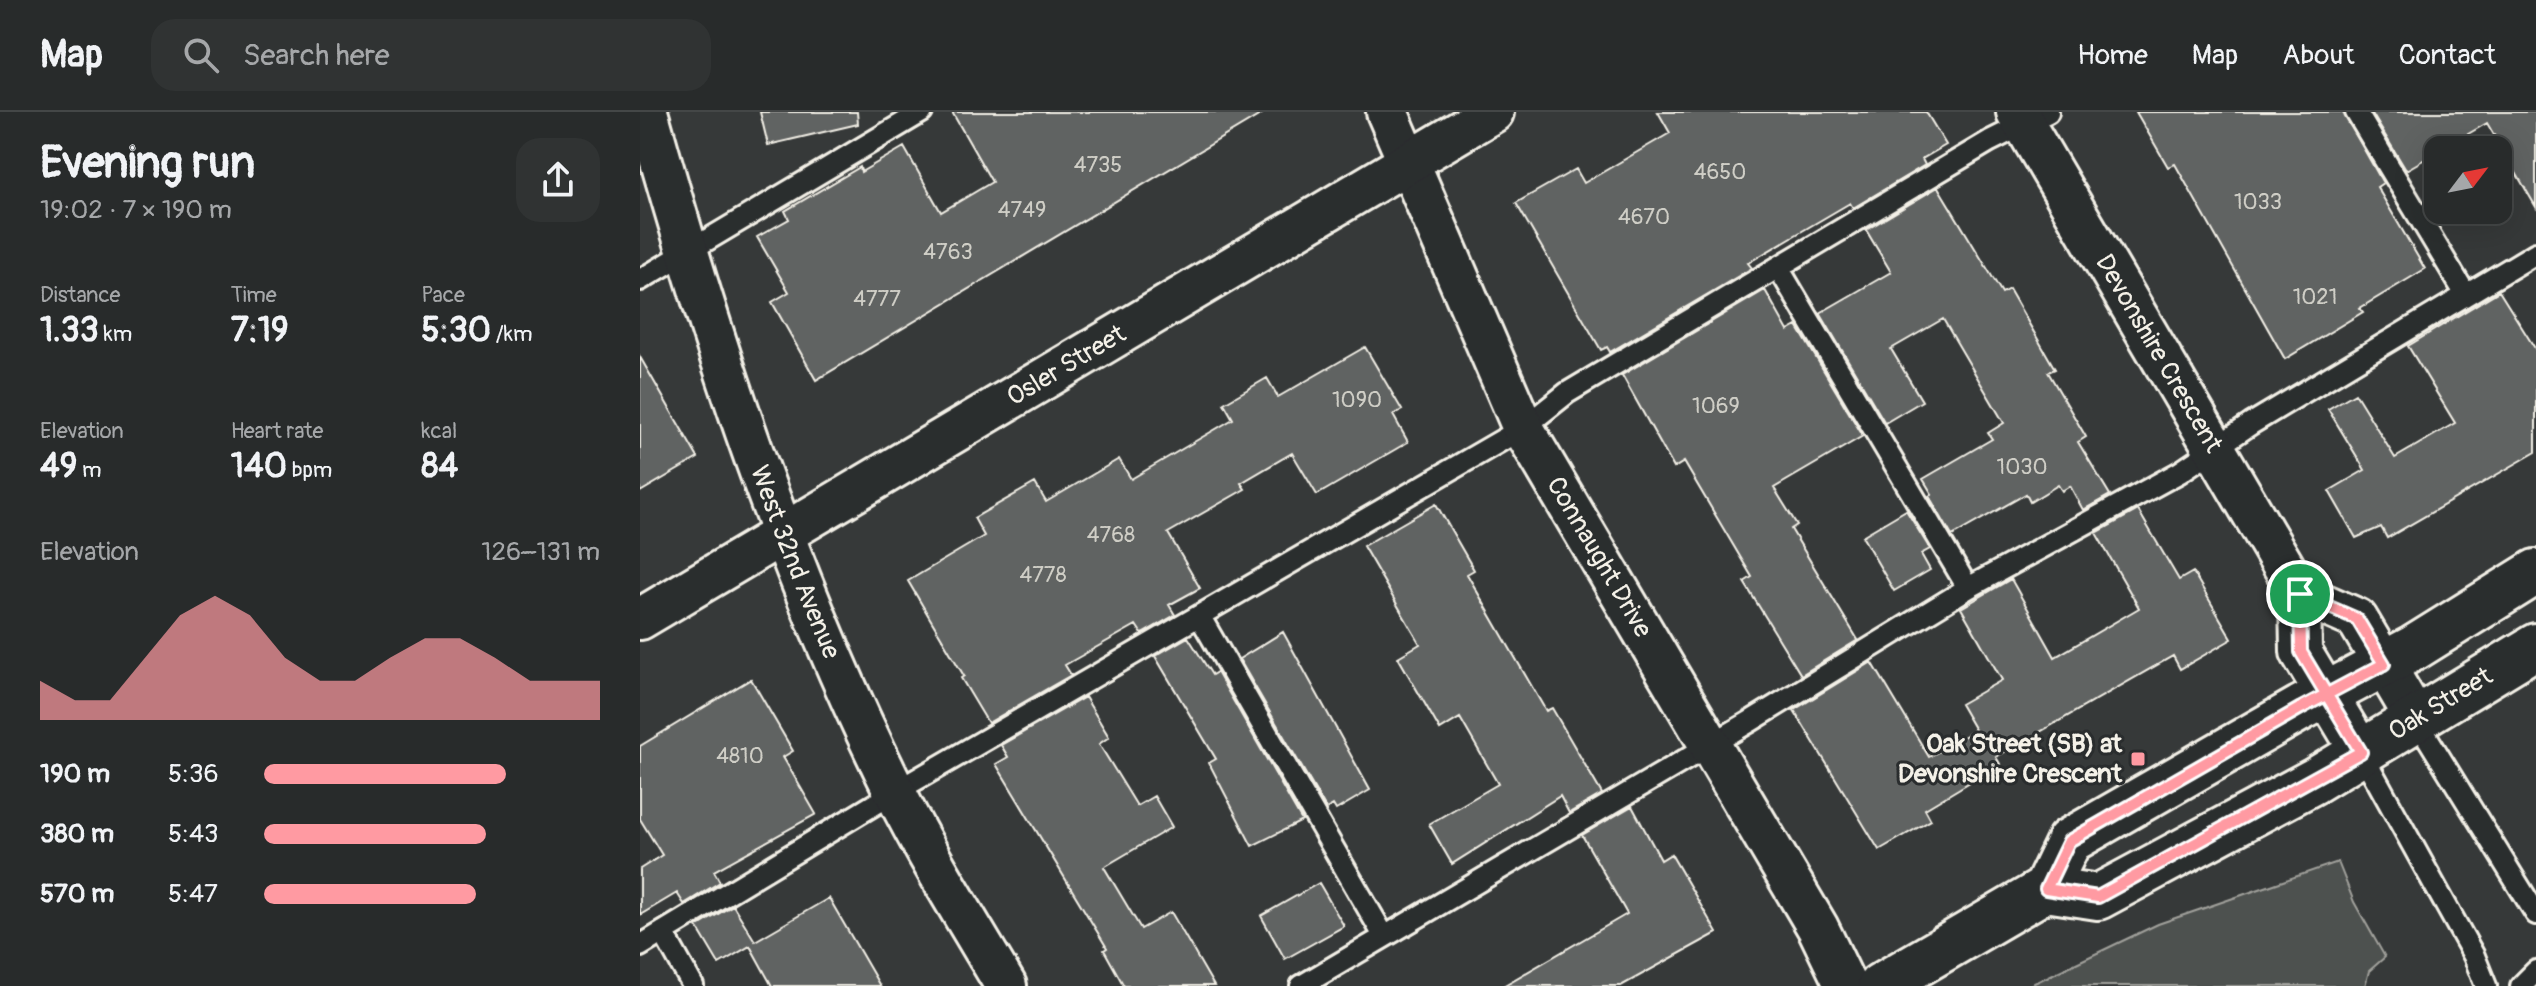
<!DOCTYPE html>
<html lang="en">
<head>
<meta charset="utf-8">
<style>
	:root { --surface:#282b2b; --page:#303333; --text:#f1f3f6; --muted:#a5a7a9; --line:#444747; --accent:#ff9aa2 }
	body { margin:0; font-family:Pangolin,sans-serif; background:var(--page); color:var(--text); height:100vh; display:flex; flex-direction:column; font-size:30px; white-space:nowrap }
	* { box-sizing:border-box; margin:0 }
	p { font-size:26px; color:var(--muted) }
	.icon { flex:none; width:44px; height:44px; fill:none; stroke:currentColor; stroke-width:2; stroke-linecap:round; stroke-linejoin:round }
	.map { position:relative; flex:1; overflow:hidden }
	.side { display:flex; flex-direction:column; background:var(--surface); width:640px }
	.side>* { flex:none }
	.needle { width:52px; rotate:58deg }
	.fabs { position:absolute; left:1784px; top:24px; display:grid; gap:16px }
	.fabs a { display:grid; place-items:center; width:88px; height:88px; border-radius:16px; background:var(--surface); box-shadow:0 8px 32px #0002,0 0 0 2px var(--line); font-size:40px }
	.pin { position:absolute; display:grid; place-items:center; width:68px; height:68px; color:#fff; margin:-34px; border:4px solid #fff; border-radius:50%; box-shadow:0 2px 8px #0007 }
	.round { display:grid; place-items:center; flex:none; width:84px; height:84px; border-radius:24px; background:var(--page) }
	.summary { display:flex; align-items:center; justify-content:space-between; height:136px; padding:0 40px }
	h1 { font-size:44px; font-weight:700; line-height:60px }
	.figures { display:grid; grid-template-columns:repeat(3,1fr); gap:12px; height:136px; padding:8px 40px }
	.figures div { display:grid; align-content:center }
	.figures b { font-size:34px; font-weight:700 }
	.figures small { font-size:22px; font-weight:400 }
	.figures p { font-size:22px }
	.chart { height:224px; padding:16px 40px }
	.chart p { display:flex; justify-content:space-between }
	.chart svg { width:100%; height:144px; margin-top:8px; fill:var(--accent); opacity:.7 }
	ul { padding:0 40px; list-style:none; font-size:26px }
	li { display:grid; grid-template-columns:128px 96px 1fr; align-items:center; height:60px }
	li i { height:20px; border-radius:10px; background:var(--accent) }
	header { display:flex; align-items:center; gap:48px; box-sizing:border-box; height:112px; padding:0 40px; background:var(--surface); border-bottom:2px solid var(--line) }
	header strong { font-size:38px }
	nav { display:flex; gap:44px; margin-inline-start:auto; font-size:28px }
	.search { width:560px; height:72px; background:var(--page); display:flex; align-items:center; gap:20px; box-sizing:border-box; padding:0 28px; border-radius:24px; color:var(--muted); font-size:30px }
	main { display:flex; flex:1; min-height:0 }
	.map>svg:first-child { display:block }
</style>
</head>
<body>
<header>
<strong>Map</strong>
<div class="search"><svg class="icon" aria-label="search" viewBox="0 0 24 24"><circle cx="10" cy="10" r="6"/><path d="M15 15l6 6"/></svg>Search here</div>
<nav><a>Home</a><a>Map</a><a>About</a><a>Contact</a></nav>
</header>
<main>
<section class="side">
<div class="summary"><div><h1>Evening run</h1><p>19:02 · 7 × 190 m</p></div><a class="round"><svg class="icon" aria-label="share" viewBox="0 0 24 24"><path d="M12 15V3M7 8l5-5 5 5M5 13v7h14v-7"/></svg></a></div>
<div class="figures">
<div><p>Distance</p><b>1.33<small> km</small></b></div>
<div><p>Time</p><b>7:19</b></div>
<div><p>Pace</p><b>5:30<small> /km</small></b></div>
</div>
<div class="figures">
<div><p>Elevation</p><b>49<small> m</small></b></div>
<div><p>Heart rate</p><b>140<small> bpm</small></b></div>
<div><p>kcal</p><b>84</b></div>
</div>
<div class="chart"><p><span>Elevation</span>126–131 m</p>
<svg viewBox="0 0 160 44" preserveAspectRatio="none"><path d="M0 44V32L10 38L20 38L30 25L40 12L50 6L60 12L70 25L80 32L90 32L100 25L110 19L120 19L130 25L140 32L150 32L160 32V44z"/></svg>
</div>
<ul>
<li><b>190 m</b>5:36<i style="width:72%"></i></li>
<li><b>380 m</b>5:43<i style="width:66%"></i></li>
<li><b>570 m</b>5:47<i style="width:63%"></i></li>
</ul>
</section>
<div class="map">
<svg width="1896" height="874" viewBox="0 0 1896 874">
	<rect width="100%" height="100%" fill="#363939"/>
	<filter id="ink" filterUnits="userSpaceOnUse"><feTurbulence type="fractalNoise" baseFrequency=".0125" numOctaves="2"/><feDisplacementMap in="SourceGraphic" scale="16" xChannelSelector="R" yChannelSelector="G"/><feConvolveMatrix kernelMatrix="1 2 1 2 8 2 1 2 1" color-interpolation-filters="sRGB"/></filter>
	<g filter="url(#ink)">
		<path fill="#4e514f" stroke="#a1a19c" stroke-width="2" d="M1698,750L1714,790L1745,845L1729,859L1725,874H1388L1518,812Z"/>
		<path fill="#616362" stroke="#f4f1e8" stroke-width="2" d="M120,0H217L218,12L128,33Z
			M312,0H625L176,268L132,190L149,180L117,125L149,107L145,99L220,55L221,60L264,35L301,100L352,70Z
			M1018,0H1286L1306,33L1282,47L1285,53L1213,96L1210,91L1152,125L1108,151L1112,156L970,240L967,235L961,238L876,91L936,57L944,71L1030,21Z
			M1496,0H1703L1743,71L1737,75L1785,157L1720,196L1723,200L1645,247L1535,52L1528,55Z
			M1731,0H1896V95L1847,11L1766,58Z
			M1298,75L1362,181L1369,177L1415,257L1408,260L1446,325L1438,330L1470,383L1443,398L1430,374L1422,379L1418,373L1390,390L1386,382L1312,424L1289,384L1292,382L1283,367L1352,327L1348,321L1364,311L1303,207L1251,237L1282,289L1245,311L1180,201L1251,160L1226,118Z
			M1125,178L1148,219L1157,214L1223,324L1134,376L1157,413L1151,417L1218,528L1161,563L1104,470L1112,465L1044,350L1034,356L982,263Z
			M1859,179L1896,238V340L1747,426L1741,415L1716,426L1689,379L1725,358L1688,297L1715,281L1755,346L1815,311L1768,234Z
			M725,235L762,298L753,303L768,330L677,383L652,341L601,371L605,377L528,421L560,476L529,493L535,503L502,522L496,513L425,553L431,563L348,611L321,566L324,564L268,469L344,424L334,406L395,371L406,390L479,347L491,367L593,307L584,291L627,266L638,285Z
			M0,245L58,346L0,380Z
			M796,392L834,458L827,462L906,599L912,596L962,682L929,701L920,684L812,752L789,712L858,672L820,606L800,618L758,545L780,532L723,434Z
			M1266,398L1290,437L1281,442L1290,458L1254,479L1222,424Z
			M1498,398L1539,468L1553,460L1592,527L1540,557L1533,544L1356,645L1360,652L1285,697L1291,708L1239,738L1154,598L1232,550L1289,645L1335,618L1320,592L1362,568L1321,496L1371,467L1415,545L1499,496L1456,421Z
			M643,520L730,678L696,698L693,693L686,697L599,547Z
			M548,525L572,563L577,560L662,709L612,734L569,651L576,647L515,544Z
			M111,567L153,639L143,645L176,702L74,759L80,770L44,792L37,781L0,803V757L22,743L0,707V634Z
			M445,585L469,625L459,632L497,694L514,684L532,715L464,755L501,817L531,800L574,874H484L464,838L467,836L356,652L368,645L361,633Z
			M992,694L1021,748L1031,742L1077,821L981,874H863L987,802L942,723Z
			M679,771L704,814L645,847L621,804Z
			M189,786L240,874H132L110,834L79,852L57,815L93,793L115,829Z"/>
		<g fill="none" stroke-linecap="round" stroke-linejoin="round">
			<g stroke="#f4f1e8" stroke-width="26">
				<path id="lane" d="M1716,0L1826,183
					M1139,157L1328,476
					M0,168L282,0
					M560,505L744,824
					M1776,607L1896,802
					M1721,640L1834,844L1846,874
					M23,820L53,874
					M0,834L255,680L883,316L927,281L1350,29L1408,0
					M661,874L1111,609L1328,476L1540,360L1611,312L1896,141
					M1881,874L1896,859"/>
			</g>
			<g stroke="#f4f1e8" stroke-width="46">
				<g id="street">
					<path id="s1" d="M7,0C72,232 147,463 255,680C288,746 328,810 366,874"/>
					<path id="s2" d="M747,0L883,316L1178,816L1206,874"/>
					<path id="s3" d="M1377,0L1660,482L1661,540L1721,640"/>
					<path d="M1660,482L1717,507L1776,607"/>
					<path id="s4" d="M0,507L853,0"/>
				</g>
			</g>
			<g stroke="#f4f1e8" stroke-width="50">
				<g id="secondary">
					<path id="s5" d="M1406,777L1458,785L1674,669L1896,534"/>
					<path d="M1240,874L1406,777L1429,729L1661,596L1774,536L1896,460"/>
				</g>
			</g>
			<use href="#lane" stroke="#2a2d2e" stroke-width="20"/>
			<use href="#street" stroke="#2a2d2e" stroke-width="40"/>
			<use href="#secondary" stroke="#2a2d2e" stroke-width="44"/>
		</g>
	</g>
	<g fill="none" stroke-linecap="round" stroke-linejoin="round" filter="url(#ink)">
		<g stroke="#fff" stroke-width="16">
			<path id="route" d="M1660,482L1661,540L1721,640L1458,785L1406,777L1429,729L1661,596L1744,552L1717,507L1660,482"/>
		</g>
		<use href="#route" stroke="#ff9aa2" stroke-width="10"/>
	</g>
	<rect fill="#ff9aa2" stroke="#2a2d2e" stroke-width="3" x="1490" y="639" width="16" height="16" rx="4"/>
	<g text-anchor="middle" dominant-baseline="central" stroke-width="6" stroke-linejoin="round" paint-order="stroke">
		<g font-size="22" fill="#cfcec6">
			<text x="458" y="53">4735</text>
			<text x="1080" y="60">4650</text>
			<text x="1618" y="90">1033</text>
			<text x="382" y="98">4749</text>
			<text x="1004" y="105">4670</text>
			<text x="308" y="140">4763</text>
			<text x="1675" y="185">1021</text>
			<text x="237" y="187">4777</text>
			<text x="717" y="288">1090</text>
			<text x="1076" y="294">1069</text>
			<text x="1382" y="355">1030</text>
			<text x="471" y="423">4768</text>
			<text x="403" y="463">4778</text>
			<text x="100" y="644">4810</text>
		</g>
		<g font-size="26" fill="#f4f1e8" stroke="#2a2d2e">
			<text stroke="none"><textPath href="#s3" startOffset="280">Devonshire Crescent</textPath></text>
			<text stroke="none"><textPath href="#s4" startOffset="496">Osler Street</textPath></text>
			<text stroke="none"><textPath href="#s2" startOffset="494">Connaught Drive</textPath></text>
			<text stroke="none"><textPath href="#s1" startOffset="474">West 32nd Avenue</textPath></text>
			<text stroke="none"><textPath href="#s5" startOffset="446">Oak Street</textPath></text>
		</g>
		<g font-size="26" font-weight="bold" fill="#f4f1e8" stroke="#2a2d2e" text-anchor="end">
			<text x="1482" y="632">Oak Street (SB) at<tspan x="1482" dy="30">Devonshire Crescent</tspan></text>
		</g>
	</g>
</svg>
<div class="fabs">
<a><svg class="needle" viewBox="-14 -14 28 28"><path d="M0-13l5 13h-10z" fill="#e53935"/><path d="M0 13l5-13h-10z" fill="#a5a7a9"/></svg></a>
</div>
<div class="pin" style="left:1660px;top:482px;background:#1e9e55"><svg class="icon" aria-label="arrive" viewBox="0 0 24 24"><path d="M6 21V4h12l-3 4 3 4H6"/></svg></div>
</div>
</main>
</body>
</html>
